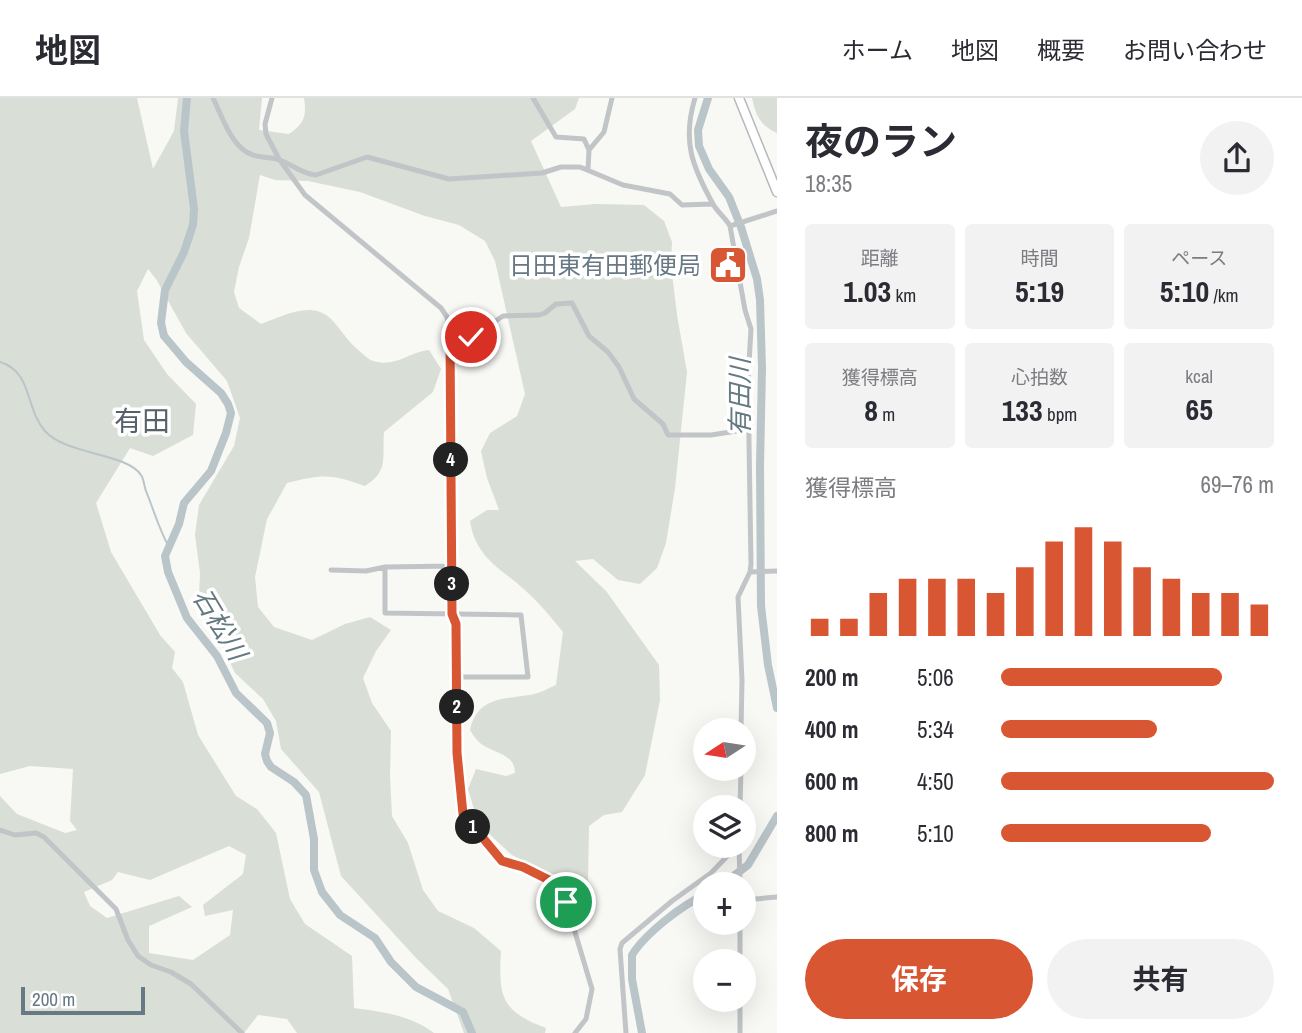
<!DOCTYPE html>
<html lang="ja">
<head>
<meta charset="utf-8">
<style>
	:root { --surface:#fff; --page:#f2f2f3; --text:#2b2b33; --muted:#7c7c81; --line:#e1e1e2; --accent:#d95633 }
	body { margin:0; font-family:"Archivo Narrow","Noto Sans JP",sans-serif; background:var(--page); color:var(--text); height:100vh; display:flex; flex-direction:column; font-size:26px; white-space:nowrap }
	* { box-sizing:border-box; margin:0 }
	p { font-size:23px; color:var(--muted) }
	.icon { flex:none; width:38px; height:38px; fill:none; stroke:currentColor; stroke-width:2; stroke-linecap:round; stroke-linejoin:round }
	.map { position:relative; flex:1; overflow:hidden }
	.side { display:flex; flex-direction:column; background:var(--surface); width:525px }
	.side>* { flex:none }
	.needle { width:46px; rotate:258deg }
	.controls { position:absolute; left:693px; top:620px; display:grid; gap:14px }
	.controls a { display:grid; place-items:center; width:63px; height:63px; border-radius:50%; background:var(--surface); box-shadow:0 7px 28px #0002; font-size:35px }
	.scale { position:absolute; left:21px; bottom:18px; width:124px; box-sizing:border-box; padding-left:7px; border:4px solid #687884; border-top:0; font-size:19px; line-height:24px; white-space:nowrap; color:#687884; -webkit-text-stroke:5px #fff; paint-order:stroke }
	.pin { position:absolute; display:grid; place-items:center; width:60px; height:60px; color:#fff; margin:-30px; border:4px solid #fff; border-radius:50%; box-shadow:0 2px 7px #0007 }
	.km { position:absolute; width:35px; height:35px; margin:-18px; border-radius:50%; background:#222; color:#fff; font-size:19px; line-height:35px; text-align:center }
	.round { display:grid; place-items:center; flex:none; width:74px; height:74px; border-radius:37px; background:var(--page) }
	.summary { display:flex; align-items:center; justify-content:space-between; height:119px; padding:0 28px }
	h1 { font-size:38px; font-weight:700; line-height:52px }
	.figures { display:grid; grid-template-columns:repeat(3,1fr); gap:10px; height:119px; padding:7px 28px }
	.figures div { display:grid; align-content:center; border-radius:7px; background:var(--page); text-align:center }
	.figures b { font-size:30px; font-weight:700 }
	.figures small { font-size:19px; font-weight:400 }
	.figures p { font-size:19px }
	.chart { height:196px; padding:14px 28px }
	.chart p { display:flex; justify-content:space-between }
	.chart svg { width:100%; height:126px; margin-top:7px; stroke:var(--accent); stroke-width:6 }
	.action { display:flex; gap:14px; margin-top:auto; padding:14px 28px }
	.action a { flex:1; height:80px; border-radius:42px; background:var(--accent); color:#fff; font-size:28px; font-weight:700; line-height:80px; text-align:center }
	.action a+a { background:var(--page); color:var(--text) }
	ul { padding:0 28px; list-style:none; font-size:23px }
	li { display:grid; grid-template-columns:112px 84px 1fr; align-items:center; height:52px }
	li i { height:18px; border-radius:9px; background:var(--accent) }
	header { display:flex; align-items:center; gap:42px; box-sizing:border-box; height:98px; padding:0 35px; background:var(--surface); border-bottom:2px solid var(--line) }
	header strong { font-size:33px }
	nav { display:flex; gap:38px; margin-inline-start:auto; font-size:24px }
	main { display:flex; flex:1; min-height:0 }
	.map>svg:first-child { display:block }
</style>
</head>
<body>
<header>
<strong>地図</strong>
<nav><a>ホーム</a><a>地図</a><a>概要</a><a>お問い合わせ</a></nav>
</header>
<main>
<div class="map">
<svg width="777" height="935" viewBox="0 0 777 935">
	<rect width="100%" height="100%" fill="#f8f8f5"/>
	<path fill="#d9ded6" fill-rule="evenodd" d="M0,0H137L153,71L174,33L178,0H262L259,32L289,36C304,26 307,18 304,0H579L575,11L531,43L561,109L595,106L644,107L664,123L672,144L671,167L677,217L687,274L675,390L666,445L657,470L640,486L618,482L593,461L575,463L606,493L659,567L660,602L645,677L622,714L604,717L589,728L588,782L584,791L575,797L560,782L512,757L486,733L474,711L468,691L476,671L506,678L515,675C515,653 489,656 477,642C474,639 472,635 470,632C477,600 502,601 529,597C538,596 547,591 556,587L563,534C552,520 539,505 526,493C501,470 476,461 470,423L487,412H499L487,380L481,353L490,335L517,318L525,296L495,163L485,143L459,127L425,118L360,94L308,83L275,82L260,77L249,140L239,169L234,194L239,210L261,226C284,218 311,202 331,221C340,230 346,241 356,250C361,254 367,261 373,263C396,270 408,254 429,252L441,271L433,294L384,334C382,360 389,373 365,388C330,376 323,376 287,385L267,421L255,479L258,509L274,529L312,542L345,526L370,519L391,532L376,553L363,580L372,605L391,633L390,678L392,718L408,745L423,792L438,813L474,830L501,853C498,899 502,914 546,930L545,935H464L448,891L417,861L341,778L319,694L281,651L276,623L263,601L235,575L199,499L200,475L195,437L199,407L234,348L240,320L227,283L186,235L156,181L148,171L137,193L144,242L167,276L196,306L193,337L153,358L130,350L96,405L111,454L160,537L175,554L172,570L183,584L198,637L236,698L257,711L276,735L290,801L305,826L352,858L354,910C383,914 410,917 434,935H297L287,921L258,917L244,935H0V698L17,716L65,735L77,732L70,723L73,671L30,668L0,676ZM229,748L246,757L243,776L203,807L205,818L233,812L230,837L193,862L149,855V828L192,809L179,798L107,820L90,808L84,794L112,782L118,774L150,782Z
		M752,0H777V35C760,27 756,18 752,0Z"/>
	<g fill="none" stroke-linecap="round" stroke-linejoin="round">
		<path stroke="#bac5c9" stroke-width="2" d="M0,264C33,274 25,311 45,333C66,357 127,355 141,377C144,381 144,388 146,393C153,410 159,431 168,447"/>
		<path stroke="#bac5c9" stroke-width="8" d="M187,0L184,33L194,111L193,127L184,154L165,192L161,225L164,238L170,245L186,264L221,295L228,306L231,315L226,335L211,373L184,405L179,426L165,458L168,474L187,520L217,558L236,595L267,625L270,635L265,656L267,663L271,669L294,684L306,697L314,741V772L322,794L340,817L375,840L391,864L416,889L463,914L472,935
			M708,0L698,32L699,48L709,71L729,99L741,129L757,181L760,202L762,270L760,367L761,508L768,567L777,610
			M723,786L748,767L777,718
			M642,935L632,881V857C645,836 683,806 705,797"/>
		<g stroke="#b4b9bc" stroke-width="11">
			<path id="primary" d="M739,0L777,94"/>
		</g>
		<path stroke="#c1c5c8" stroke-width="5" d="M213,0C222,18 232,51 253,57C262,60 272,59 280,62C293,67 302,76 316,77L367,59L449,81L542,75L561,69H580L623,87L670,96L682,107L713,106
			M272,0L265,26L266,36L279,61L305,97L441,210L447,219L451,240L452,516L456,526L457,655L463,716L502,763L537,775L555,785L563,794L592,891L586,921L575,935
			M533,0L556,39L584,41L589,52L588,71
			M695,0C682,43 692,68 713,106C718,115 725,119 730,128L745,212L751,231L748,282L751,466L750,474L738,499L742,582L741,632
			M589,52L604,34L612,0
			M730,128L777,113
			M451,240L472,239L503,218L539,217L545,215L556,206L572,205L589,238L608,254L619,269L634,301L663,326L668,337H711L750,331
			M385,469V515L521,517L528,579H456
			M331,472L366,473L385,469L452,468
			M750,474L777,473
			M740,709L741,670
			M0,732L15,737L36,735L44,739L116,811L128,842L138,858L151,867L171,874L191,886L242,935
			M739,747L740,786
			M744,802L777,799
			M740,824V863
			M626,935L620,851L622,845L672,803L711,775L738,747
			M740,935V901"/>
		<use href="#primary" stroke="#fff" stroke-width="8"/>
	</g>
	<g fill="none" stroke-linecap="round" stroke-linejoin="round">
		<g stroke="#fff" stroke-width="14">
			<path id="route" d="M471,239L450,240L452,516L456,526L457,655L463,716L502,763L523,769L555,785L563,794L566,804"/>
		</g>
		<use href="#route" stroke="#d95633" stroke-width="9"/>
	</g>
	<defs>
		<g id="civic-square" transform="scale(2.0125)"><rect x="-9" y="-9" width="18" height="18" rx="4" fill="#d95633" stroke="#fff"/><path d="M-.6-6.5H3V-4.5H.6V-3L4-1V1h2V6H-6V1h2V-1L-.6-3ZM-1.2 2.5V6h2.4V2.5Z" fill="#fff"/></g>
	</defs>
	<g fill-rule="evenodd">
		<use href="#civic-square" x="728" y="167"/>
	</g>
	<g text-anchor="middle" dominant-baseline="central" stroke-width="7" stroke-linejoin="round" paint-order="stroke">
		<g font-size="24" fill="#687884" stroke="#fff" text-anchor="end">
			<text x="701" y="167">日田東有田郵便局</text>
		</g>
		<g font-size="26" font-style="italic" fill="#647980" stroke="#fff">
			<text transform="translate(739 299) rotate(-90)">有田川</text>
			<text transform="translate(220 526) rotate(59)">石松川</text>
		</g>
		<g font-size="28" fill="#56616a" stroke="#fff">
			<text x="142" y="323">有田</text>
		</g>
	</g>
</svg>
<div class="controls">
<a><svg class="needle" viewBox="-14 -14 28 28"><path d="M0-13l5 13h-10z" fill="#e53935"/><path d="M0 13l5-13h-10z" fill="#7c7c81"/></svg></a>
<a><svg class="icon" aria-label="layers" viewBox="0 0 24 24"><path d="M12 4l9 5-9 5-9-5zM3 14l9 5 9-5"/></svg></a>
<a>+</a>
<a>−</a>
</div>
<div class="scale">200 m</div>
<div class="pin" style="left:566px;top:804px;background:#1e9e55"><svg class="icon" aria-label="arrive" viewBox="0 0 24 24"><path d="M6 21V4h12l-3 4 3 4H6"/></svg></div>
<div class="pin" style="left:471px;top:239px;background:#d93025"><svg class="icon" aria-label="check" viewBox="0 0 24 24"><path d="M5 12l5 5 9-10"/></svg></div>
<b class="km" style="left:473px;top:729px">1</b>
<b class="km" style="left:457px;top:609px">2</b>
<b class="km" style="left:452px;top:486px">3</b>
<b class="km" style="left:451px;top:362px">4</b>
</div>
<section class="side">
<div class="summary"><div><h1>夜のラン</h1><p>18:35</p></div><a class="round"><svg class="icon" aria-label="share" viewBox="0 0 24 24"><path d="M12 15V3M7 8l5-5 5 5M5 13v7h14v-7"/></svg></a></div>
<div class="figures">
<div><p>距離</p><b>1.03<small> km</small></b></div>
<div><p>時間</p><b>5:19</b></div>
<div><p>ペース</p><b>5:10<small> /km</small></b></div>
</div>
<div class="figures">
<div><p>獲得標高</p><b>8<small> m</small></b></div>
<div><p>心拍数</p><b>133<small> bpm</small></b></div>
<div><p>kcal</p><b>65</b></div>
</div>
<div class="chart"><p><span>獲得標高</span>69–76 m</p>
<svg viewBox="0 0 160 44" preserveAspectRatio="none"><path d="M5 44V38M15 44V38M25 44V29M35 44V24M45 44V24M55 44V24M65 44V29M75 44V20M85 44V11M95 44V6M105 44V11M115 44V20M125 44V24M135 44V29M145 44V29M155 44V33"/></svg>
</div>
<ul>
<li><b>200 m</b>5:06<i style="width:81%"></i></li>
<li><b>400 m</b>5:34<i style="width:57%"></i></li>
<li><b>600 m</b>4:50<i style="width:100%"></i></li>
<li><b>800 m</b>5:10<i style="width:77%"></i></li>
</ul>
<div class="action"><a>保存</a><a>共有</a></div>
</section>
</main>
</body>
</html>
